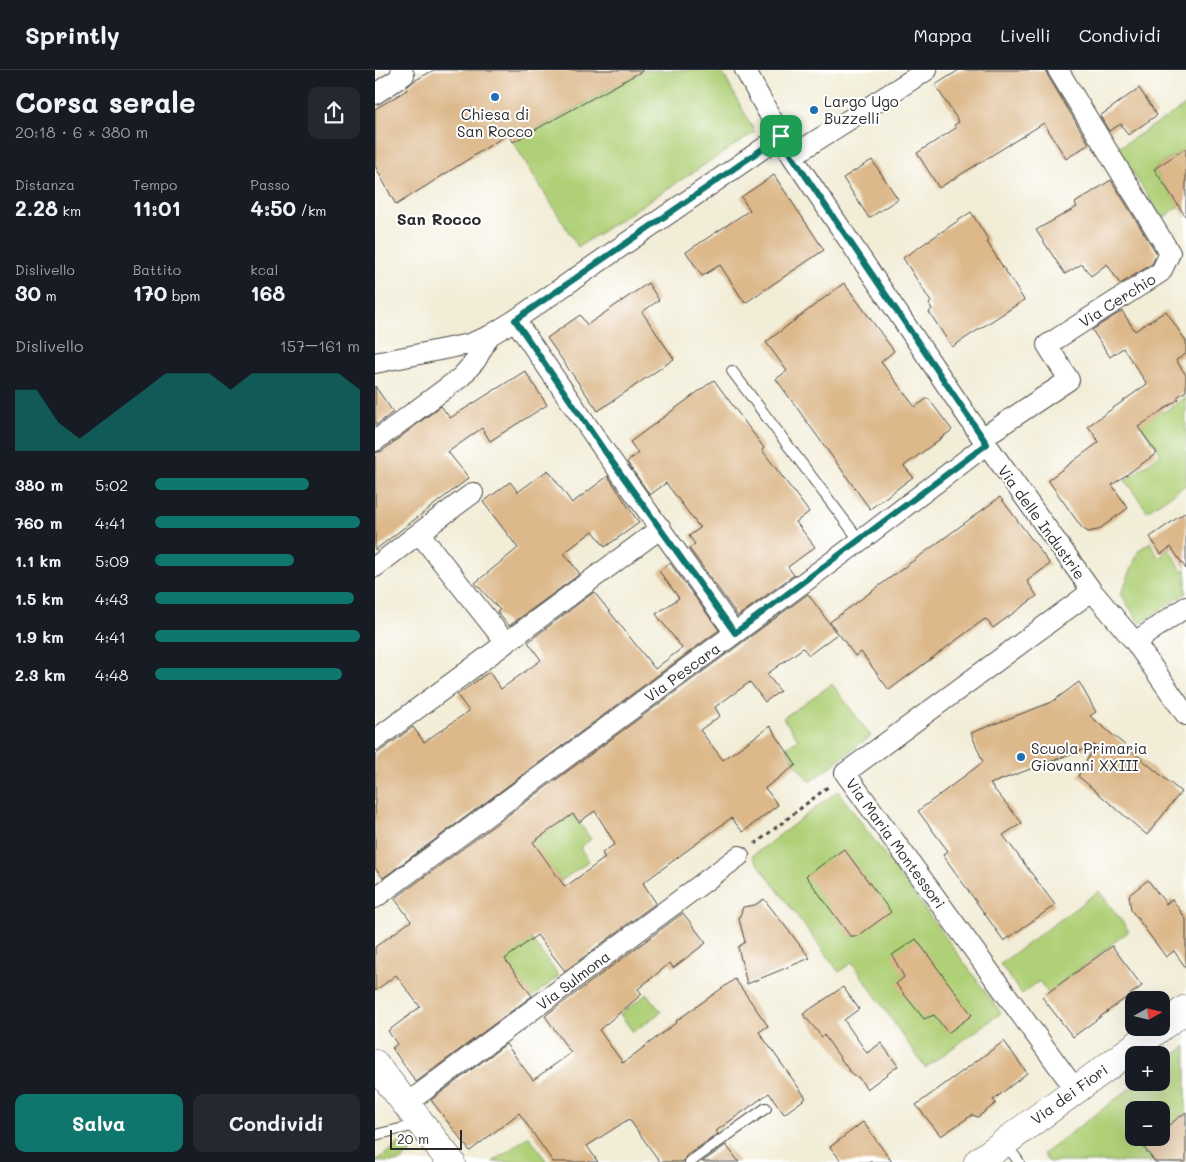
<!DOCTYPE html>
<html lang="it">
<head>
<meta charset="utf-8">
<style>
	:root { --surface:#171b24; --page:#242831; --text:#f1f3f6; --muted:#9ea1a6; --line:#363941; --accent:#0f766e }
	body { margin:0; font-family:Mali,sans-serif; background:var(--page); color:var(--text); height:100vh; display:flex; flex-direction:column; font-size:19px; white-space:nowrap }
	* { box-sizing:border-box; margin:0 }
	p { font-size:16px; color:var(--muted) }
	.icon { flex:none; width:28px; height:28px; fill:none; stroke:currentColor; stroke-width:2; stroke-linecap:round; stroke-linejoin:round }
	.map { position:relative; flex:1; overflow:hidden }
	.side { display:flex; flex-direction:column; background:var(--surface); width:375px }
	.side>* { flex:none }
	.needle { width:32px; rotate:82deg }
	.controls { position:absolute; left:750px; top:921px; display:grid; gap:10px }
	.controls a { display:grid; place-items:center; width:45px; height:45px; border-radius:10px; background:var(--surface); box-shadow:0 5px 20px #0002; font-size:25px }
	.scale { position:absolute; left:15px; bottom:12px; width:72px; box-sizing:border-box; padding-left:5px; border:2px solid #2b2b2b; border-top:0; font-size:14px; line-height:18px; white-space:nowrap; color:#2b2b2b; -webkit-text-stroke:4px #fff; paint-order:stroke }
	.pin { position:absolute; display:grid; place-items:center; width:42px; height:42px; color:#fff; margin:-21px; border-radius:10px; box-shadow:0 2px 8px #0006 }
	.round { display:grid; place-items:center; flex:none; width:52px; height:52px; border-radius:10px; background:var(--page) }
	.overview { display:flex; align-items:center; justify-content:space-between; height:85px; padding:0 15px }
	h1 { font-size:28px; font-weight:700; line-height:38px }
	.stats { display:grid; grid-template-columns:repeat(3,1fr); gap:8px; height:85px; padding:5px 15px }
	.stats div { display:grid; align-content:center }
	.stats b { font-size:21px; font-weight:700 }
	.stats small { font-size:14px; font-weight:400 }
	.stats p { font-size:14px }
	.chart { height:140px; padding:10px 15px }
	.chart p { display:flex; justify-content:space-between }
	.chart svg { width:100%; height:90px; margin-top:5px; fill:var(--accent); opacity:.7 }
	.primary-button { display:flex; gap:10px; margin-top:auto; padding:10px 15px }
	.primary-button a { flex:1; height:58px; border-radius:10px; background:var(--accent); color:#fff; font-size:20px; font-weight:700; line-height:58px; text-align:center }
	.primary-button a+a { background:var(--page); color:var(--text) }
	ul { padding:0 15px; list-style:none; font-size:16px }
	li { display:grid; grid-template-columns:80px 60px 1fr; align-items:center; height:38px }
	li i { height:12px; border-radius:6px; background:var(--accent) }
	header { display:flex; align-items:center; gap:30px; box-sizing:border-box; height:70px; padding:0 25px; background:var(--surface); border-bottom:1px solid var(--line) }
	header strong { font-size:24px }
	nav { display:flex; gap:28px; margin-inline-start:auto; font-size:18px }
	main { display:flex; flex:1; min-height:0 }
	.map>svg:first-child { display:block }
</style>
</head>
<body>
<header>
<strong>Sprintly</strong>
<nav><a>Mappa</a><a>Livelli</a><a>Condividi</a></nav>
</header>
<main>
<section class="side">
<div class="overview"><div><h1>Corsa serale</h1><p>20:18 · 6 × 380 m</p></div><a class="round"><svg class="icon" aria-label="share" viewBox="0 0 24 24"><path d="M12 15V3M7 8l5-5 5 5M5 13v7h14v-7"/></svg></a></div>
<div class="stats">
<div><p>Distanza</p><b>2.28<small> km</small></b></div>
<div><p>Tempo</p><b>11:01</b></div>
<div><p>Passo</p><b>4:50<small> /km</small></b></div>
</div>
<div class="stats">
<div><p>Dislivello</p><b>30<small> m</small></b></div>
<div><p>Battito</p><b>170<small> bpm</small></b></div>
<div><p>kcal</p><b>168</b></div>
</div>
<div class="chart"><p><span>Dislivello</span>157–161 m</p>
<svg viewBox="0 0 160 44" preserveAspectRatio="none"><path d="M0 44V14L10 14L20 30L30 38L40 30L50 22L60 14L70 6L80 6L90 6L100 14L110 6L120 6L130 6L140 6L150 6L160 14V44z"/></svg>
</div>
<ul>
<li><b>380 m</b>5:02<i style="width:75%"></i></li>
<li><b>760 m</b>4:41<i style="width:100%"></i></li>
<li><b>1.1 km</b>5:09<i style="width:68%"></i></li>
<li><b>1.5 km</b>4:43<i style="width:97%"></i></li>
<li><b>1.9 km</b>4:41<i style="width:100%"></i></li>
<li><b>2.3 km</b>4:48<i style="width:91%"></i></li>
</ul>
<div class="primary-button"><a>Salva</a><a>Condividi</a></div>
</section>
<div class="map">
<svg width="811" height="1092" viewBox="0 0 811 1092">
	<rect width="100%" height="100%" fill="#fff"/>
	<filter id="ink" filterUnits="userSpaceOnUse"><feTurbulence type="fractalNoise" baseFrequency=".02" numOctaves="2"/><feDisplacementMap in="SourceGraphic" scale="10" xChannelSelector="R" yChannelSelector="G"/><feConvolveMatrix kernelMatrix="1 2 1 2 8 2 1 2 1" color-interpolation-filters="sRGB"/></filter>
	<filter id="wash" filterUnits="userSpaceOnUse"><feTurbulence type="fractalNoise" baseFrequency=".0096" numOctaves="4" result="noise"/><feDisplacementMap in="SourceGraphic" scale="20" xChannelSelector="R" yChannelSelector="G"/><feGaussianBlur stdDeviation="1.12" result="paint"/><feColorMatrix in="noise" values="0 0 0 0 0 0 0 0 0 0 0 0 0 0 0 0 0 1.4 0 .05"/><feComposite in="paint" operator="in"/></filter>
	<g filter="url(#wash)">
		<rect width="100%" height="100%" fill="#f2edd7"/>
		<path fill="#b0d078" stroke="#6e7e52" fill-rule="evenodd" d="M269,0H346L380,62L203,177L138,72Z
			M811,35V88L806,81L779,99L804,136L787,149L743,78Z
			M769,318L787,343L811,327V415L772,441L750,410L786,384L749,331Z
			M775,472L784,488L794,479L807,501L811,499V523L765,554L746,524L764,480Z
			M457,614L496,666L435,712L421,695L411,677L423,669L408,648Z
			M463,721L626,943L550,998L477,892L464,902L377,786Z
			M198,744L216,769L205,778L214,791L186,811L173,794L152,775Z
			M724,821L754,861L673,923L664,911L647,924L625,894Z
			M151,862L184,906L157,927L124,882Z
			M272,924L286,942L258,962L245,944Z
			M811,976V1092H674L668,1084L762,1013L786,1012V995ZM759,1040H786V1068H759Z
			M154,1066L172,1092H118Z
			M27,1071L36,1083L25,1092H0Z"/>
		<g id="blocks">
			<path fill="#dcb88a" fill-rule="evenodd" d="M59,0H269L138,72L133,64L21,135L0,96V39L32,20L31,18L39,11Z
				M584,0H671L673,6L714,74L691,89L669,53L564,118L542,83L581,58L579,55L584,52L560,15Z
				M764,18L782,45L753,65L746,54L734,61L725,46Z
				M811,78V147L779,99Z
				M497,90L523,129L494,148L468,108Z
				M399,105L449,180L370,233L345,195L327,206L311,182L375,140L366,127Z
				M736,110L782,184L777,194L745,214L732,194L716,206L707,194L690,204L661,160L702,137L700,133Z
				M596,142L614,171L612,172L649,230L577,277L554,242L557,239L554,234L556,232L528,188Z
				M273,213L284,230L267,242L299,289L223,341L172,268L205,245L212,255Z
				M469,213L519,281L506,292L540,337L553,328L577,360L529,396L538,407L495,439L401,309L412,301L391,272Z
				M747,241L760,261L791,241L811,271V284L801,290L811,305V321L802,327L804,329L763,357L782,383L737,415L753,438L723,460L713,462L707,458L673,410L724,372L713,356L772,314L748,278L735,287L717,260Z
				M150,301L172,335L115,371L107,358L73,382L94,408L0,480V383L7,381L66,336L75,348Z
				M339,310L389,378L387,380L434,442L421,452L440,477L413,497L419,505L363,546L314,478L320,474L314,466L325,458L291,413L275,425L252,392L263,383L255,372Z
				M0,316L18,342L0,356Z
				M173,400L197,433L233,406L264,453L230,477L218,461L189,483L205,504L134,556L122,542L125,540L100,513L143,478L108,432L135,412L143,422Z
				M625,427L675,494L652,511L662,526L618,558L611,549L607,551L514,620L486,582L480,586L455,552Z
				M811,442V499L796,477L786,484L775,467Z
				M295,493L344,560L8,808L0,798V685L38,657L49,672L94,641L82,625L114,602L126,619L166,590L153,572L219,522L280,599L307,578L281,544L304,528L284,501Z
				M433,524L462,564L434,585L428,578L392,604L405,621L390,632L375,612L340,637L345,646L325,660L348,690L395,656L421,695L390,718L403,735L368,762L356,748L268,813L281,833L190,901L162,865L130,889L157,926L41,1012L17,978L22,974L13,961L45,937L21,905L0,921V877L36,851L20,829L22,827ZM220,741L240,774L227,783L230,788L190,817L158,772L198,744L204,752Z
				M704,612L721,642L715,646L806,722L772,765L703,706L720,675L615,714L647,753L628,765L680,835L629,871L568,785L573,781L543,741L608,692L596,663L677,632Z
				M469,779L516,842L483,866H475L431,806Z
				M773,810L791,834L797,829L811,849V898L799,881L791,887L756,840L754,825Z
				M389,829L435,888L372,914L363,877L370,872L364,849L368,837L380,835Z
				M308,843L331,873L298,898L295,893L263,919L267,924L224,960L248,993L302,952L301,951L360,909L393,956L384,962L431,1028L409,1044L394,1023L341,1061L343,1064L311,1086L308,1092H285L254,1049L212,1076L223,1092H178L144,1043L95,1081L56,1030L131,974L158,1010L196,983L170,946Z
				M541,869L597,945L573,963L559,945L549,949L521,914L529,907L517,885Z
				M737,876L767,916L698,967L667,927Z
				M468,917L484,939L469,950L492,983L506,973L523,996L492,1019L483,1007L478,1006L449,965L447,967L428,944Z
				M629,971L652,1003L618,1030L621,1033L603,1047L597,1045L566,1066L541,1035Z
				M811,1042V1092H780L767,1075L778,1068H786V1061Z
				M488,1052L517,1092H467L455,1077Z
				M351,1075L364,1092H327Z"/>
		</g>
	</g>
	<g filter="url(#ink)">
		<use href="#blocks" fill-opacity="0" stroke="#494845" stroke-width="1"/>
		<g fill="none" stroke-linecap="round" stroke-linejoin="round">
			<g stroke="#494845" stroke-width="12">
				<path id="lane" d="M357,301L485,471
					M0,1065L45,1054
					M630,1073L644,1092
					M315,1092L391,1038"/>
			</g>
			<g stroke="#494845" stroke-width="22">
				<path id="street" d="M370,0L417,86L607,368L717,521L760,572L811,645
					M0,24L29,5L26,0
					M417,86L552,0
					M140,250L231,383L360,563
					M0,293L94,274L114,266L140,250L406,66
					M607,368L694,310L672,275L786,202L795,183L683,0
					M0,371L86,307L101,290L114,266
					M44,463L98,423
					M0,497L44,463L131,573
					M760,572L811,537
					M0,670L286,458
					M0,828L485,471L612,374
					M700,1019L470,703L717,521
					M31,1034L364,786"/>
			</g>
			<g stroke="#494845" stroke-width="29">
				<path id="secondary" d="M786,957L811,939
					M603,1092L785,958"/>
			</g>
			<g stroke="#494845" stroke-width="29">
				<path id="primary" d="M0,994L76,1092"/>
			</g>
			<path stroke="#494845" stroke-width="3" stroke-dasharray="4 4" stroke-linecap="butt" d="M380,774L454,716"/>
			<use href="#lane" stroke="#fff" stroke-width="10"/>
			<use href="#street" stroke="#fff" stroke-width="20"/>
			<use href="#secondary" stroke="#fff" stroke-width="28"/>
			<use href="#primary" stroke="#fff" stroke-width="28"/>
		</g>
	</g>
	<g fill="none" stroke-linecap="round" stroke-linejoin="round" filter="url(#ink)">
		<g stroke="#fff" stroke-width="10">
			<path id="route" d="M406,66L417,86L612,374L360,563L231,383L140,250Z"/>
		</g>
		<use href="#route" stroke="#0f766e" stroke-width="6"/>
	</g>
	<g fill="#1f6fb2" stroke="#fff" stroke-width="2">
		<circle cx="120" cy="27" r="5"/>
		<circle cx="439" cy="40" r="5"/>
		<circle cx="646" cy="687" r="5"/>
	</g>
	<g text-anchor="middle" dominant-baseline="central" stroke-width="4" stroke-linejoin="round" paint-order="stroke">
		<g font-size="15" fill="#2b2b2b" stroke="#fff" text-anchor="start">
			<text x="449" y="31">Largo Ugo<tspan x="449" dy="17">Buzzelli</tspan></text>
			<text x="120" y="44" text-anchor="middle">Chiesa di<tspan x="120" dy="17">San Rocco</tspan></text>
			<text x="656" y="678">Scuola Primaria<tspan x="656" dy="17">Giovanni XXIII</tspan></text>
		</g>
		<g font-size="15" fill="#2b2b2b" stroke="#fff">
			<text transform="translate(742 230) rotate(-32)">Via Cerchio</text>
			<text transform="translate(667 452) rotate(54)">Via delle Industrie</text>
			<text transform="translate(307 602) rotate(-36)">Via Pescara</text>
			<text transform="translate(521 773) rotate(54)">Via Maria Montessori</text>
			<text transform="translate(198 910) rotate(-37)">Via Sulmona</text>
			<text transform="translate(694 1024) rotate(-36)">Via dei Fiori</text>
		</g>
		<g font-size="16" font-weight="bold" fill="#2b2b2b" stroke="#fff">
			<text x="64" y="148">San Rocco</text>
		</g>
	</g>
</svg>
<div class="controls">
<a><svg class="needle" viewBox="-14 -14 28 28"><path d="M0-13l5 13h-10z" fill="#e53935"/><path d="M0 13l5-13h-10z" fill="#9ea1a6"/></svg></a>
<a>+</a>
<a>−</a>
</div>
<div class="scale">20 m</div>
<div class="pin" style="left:406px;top:66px;background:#1e9e55"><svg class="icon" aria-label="arrive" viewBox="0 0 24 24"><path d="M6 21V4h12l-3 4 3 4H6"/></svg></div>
</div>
</main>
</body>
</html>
